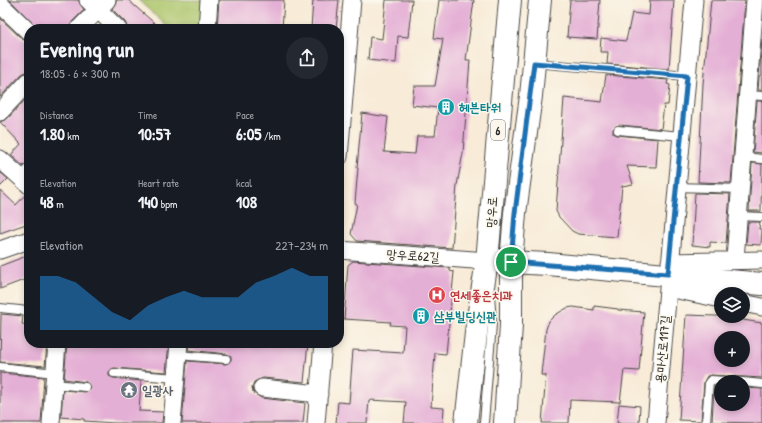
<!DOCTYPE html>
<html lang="en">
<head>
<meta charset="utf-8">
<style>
	:root { --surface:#171b24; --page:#242831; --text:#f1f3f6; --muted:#9ea1a6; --accent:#1f6fb2 }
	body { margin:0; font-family:"Patrick Hand","Poor Story",sans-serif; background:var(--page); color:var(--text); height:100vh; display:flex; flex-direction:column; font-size:15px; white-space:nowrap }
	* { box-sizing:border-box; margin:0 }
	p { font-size:13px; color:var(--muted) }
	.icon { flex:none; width:22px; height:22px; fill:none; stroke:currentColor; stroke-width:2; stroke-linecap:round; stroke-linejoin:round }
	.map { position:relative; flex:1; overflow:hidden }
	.details { position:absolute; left:24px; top:24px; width:320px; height:324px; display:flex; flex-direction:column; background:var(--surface); border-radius:16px; box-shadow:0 2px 6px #0003 }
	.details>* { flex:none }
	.buttons { position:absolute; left:714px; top:287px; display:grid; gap:8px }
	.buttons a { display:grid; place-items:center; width:36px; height:36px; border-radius:50%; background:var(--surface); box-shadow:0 2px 6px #0003; font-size:20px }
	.pin { position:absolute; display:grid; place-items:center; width:34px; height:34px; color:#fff; margin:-17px; border:2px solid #fff; border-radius:50%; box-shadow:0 1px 4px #0007 }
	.round { display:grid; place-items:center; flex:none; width:42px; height:42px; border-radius:21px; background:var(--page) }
	.overview { display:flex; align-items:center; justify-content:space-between; height:68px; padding:0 16px }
	h1 { font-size:22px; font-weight:700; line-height:30px }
	.figures { display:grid; grid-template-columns:repeat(3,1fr); gap:6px; height:68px; padding:4px 16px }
	.figures div { display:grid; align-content:center }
	.figures b { font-size:17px; font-weight:700 }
	.figures small { font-size:11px; font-weight:400 }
	.figures p { font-size:11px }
	.chart { height:112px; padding:8px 16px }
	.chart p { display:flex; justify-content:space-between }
	.chart svg { width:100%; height:72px; margin-top:4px; fill:var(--accent); opacity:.7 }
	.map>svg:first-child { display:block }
</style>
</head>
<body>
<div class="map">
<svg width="762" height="423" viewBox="0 0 762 423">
	<rect width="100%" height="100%" fill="#fbf7ec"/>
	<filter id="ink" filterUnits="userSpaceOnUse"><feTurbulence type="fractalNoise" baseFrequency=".025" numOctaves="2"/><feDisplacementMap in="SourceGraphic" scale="8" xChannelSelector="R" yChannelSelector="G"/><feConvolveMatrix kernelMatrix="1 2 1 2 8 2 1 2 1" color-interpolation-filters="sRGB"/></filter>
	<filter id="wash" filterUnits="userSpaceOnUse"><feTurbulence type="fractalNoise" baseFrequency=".012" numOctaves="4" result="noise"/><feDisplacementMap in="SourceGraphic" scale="16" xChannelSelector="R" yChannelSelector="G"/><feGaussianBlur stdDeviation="0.9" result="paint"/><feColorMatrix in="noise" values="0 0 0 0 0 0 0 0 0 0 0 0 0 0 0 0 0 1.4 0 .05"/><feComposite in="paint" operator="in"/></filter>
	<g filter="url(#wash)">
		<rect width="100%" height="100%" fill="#f8ebd7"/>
		<path fill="#acc56a" stroke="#6c784a" d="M138,0H209L207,29H170Z"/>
		<g id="blocks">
			<path fill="#e4afd5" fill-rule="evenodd" d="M10,0H78L84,10L72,22L69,29H38Z
				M117,0H128L161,29H128L125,22L112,9Z
				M219,0H284L282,29L217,28Z
				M313,0H339L336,29H311Z
				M386,0H412L408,37L398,36L396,63L368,60L370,37L382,39Z
				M439,0H474L466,60H470L463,153L457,185L452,248L357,241L351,234L357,204L355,203L358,168H357L362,113L388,117L384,152L415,154L417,136H435L438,108L412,105L414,86H435L443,39L434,38Z
				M570,0H600L597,39L567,37Z
				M650,0H674L669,69L607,64L608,52H600L601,38L626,41L632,13L649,15Z
				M711,0L745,1L731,183L698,182L703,84Z
				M0,18L22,39L29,42V71L22,74L0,97Z
				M762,39V90H758Z
				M606,75L668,80L667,84L670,85L668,105H664L661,129L619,125L613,129V133L617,135L658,139L656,167L627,166L633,184L622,186L617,237L578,234L572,231L559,217L556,211L564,98L602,102Z
				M29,96V163L23,166L11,155L21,144L0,122L7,119Z
				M757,101H762V153L753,152Z
				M752,163L762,164L761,211H749Z
				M0,172L8,179L0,187Z
				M0,190L16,205L26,194L29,195V223L0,233Z
				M695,193L730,194L726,243L710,242V247L692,245Z
				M748,222H760L759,229H762L761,245L746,244Z
				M29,255V278L0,289V266Z
				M353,261L450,268V271L454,272L446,354L435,353L431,407L444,408L443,423H404L406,402L369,400L367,423H336L338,402L349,403L353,350L403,353L405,326L390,325L391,322L344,319L348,265Z
				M594,306L618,309V310L644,312L639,371L624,370L620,402L570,400L569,423H542L546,375H541L546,329L549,321L555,315L567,308L573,307L594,310Z
				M1,314L23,316L22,324L29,325V343L47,345L45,366L0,362Z
				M686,315L744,317L743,320L762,323V378L711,375L707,376L704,382L701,421L679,420ZM721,338H743V360H721Z
				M67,343H169L166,372L114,368L109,372V376L113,378L141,381L139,411L163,412L162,423H115L84,421V419L61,417L63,390L85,392L89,390L90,387L86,382L64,379Z
				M189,343H308L304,382L263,378L254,382L252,387L253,392L261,398L305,403L303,423H182L187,361L226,364L231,360V356L227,354L188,350Z
				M0,373L44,377L41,423H0Z
				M714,386H721V404H743V388L762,389V423L712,422Z
				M619,404L640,406L639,423H617Z"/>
		</g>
	</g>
	<g filter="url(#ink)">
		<use href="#blocks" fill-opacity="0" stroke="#4a4845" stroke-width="1"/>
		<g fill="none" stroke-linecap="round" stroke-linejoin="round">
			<g stroke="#4a4845" stroke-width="10">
				<path id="lane" d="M534,63L687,76
					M748,95L762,96
					M618,130L681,136
					M744,157L762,159
					M20,177L29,168
					M677,187L741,189
					M739,216L762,217
					M0,308L29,311
					M178,355L226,359
					M0,367L55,373
					M114,373L176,378
					M743,382L762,384
					M54,384L85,387
					M484,423L492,324L490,295
					M706,423L709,382L711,380L741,382"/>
			</g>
			<g stroke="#4a4845" stroke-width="19">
				<path id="street" d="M88,0L118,29
					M0,4L29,32
					M79,29L107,0
					M207,29L209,0
					M0,112L29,81
					M339,157L352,0
					M0,159L29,185
					M0,250L29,240
					M339,250L487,261
					M735,259L755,0
					M670,262L762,260
					M668,288L721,299
					M743,303L762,307
					M262,388L319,394
					M51,423L57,343
					M172,423L179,343
					M316,423L323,343
					M656,423L694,0"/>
			</g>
			<g stroke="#4a4845" stroke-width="24">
				<path id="secondary" d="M487,261L548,264L762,284"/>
			</g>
			<g stroke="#4a4845" stroke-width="24">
				<path id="primary" d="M466,423L477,324L487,261L510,0
					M505,423L511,325V262L515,213L531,96L540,0"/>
			</g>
			<use href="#lane" stroke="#fff" stroke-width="8"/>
			<use href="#street" stroke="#fff" stroke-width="17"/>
			<use href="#secondary" stroke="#fff" stroke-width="22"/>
			<use href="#primary" stroke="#fff" stroke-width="22"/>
		</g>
	</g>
	<g fill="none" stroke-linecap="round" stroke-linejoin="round" filter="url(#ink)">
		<g stroke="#fff" stroke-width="8">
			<path id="route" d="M534,63L687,76L668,274L511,262L515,213Z"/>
		</g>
		<use href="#route" stroke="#1f6fb2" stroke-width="5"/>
	</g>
	<defs>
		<g id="building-disc" transform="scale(0.9)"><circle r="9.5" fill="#0f9aa8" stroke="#fbf7ec"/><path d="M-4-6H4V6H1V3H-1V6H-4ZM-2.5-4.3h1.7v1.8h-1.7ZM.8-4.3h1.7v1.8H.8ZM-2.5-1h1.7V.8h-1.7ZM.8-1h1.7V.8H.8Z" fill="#fff"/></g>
		<g id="hospital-disc" transform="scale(0.9)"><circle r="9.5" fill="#e0444e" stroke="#fbf7ec"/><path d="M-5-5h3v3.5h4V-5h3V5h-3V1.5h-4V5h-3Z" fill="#fff"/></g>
		<g id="temple-disc" transform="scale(0.9)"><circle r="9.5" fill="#6b7280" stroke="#fbf7ec"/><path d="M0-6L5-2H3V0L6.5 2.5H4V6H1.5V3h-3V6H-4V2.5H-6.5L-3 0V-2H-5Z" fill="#fff"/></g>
	</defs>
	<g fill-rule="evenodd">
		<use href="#building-disc" x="446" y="107"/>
		<use href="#hospital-disc" x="437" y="295"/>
		<use href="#building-disc" x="421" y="316"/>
		<use href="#temple-disc" x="129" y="390"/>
	</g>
	<g text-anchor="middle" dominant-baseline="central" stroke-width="3" stroke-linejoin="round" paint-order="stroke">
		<rect fill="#fbf7ec" stroke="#696865" stroke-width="1" x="491" y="120" width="14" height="20" rx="3"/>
		<g font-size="12" font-weight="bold" fill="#2b2b2b">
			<text x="498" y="130">6</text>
		</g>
		<g font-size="13" font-weight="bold" fill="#0d838f" stroke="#fbf7ec" text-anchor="start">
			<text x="459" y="107">헤븐타워</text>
			<text x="434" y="316">삼부빌딩신관</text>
		</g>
		<g font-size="13" fill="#2b2b2b" stroke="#fbf7ec">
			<text transform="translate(491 212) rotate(-86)">망우로</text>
			<text transform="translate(413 255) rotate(4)">망우로62길</text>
			<text transform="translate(662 349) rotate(-85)">용마산로117길</text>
		</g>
		<g font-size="13" font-weight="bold" fill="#be3a42" stroke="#fbf7ec" text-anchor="start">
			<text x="450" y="295">연세좋은치과</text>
		</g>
		<g font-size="13" font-weight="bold" fill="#5b616d" stroke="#fbf7ec" text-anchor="start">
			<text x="142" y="390">일광사</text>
		</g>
	</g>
</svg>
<div class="buttons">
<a><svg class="icon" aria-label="layers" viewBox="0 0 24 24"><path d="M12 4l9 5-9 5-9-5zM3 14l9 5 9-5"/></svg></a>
<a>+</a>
<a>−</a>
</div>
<div class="pin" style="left:511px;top:262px;background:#1e9e55"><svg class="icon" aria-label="arrive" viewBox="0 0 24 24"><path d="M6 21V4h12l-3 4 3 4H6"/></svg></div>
<section class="details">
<div class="overview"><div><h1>Evening run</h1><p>18:05 · 6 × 300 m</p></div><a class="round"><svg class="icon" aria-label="share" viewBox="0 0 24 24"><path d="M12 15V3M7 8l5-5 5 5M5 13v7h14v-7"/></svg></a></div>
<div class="figures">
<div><p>Distance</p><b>1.80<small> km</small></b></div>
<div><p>Time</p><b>10:57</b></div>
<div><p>Pace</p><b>6:05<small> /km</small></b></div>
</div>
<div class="figures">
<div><p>Elevation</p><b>48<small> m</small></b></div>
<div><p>Heart rate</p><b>140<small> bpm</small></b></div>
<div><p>kcal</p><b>108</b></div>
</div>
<div class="chart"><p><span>Elevation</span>227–234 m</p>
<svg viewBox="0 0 160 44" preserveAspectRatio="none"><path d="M0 44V11L10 11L20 15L30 24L40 33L50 38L60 29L70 24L80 20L90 24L100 24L110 24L120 15L130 11L140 6L150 11L160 11V44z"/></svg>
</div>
</section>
</div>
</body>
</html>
